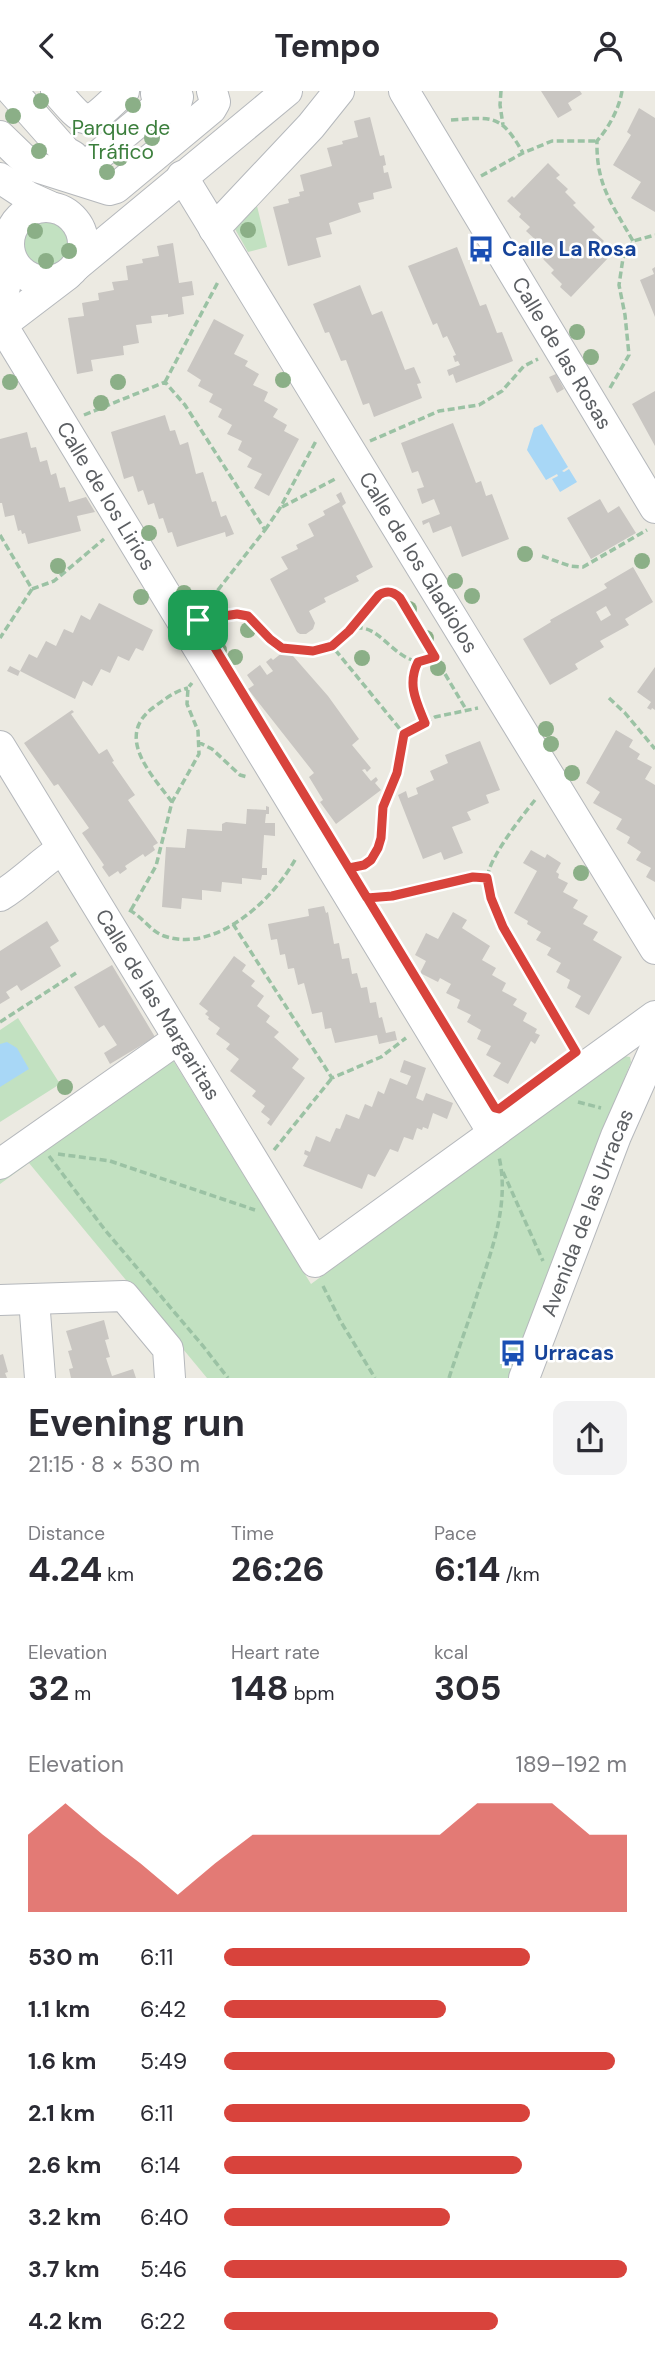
<!DOCTYPE html>
<html lang="en">
<head>
<meta charset="utf-8">
<style>
	:root { --surface:#fff; --page:#f2f2f3; --text:#2b2b33; --muted:#7c7c81; --accent:#d8433c }
	body { margin:0; font-family:"DM Sans",sans-serif; background:var(--page); color:var(--text); height:100vh; display:flex; flex-direction:column; font-size:26px; white-space:nowrap }
	* { box-sizing:border-box; margin:0 }
	p { font-size:23px; color:var(--muted) }
	.icon { flex:none; width:38px; height:38px; fill:none; stroke:currentColor; stroke-width:2; stroke-linecap:round; stroke-linejoin:round }
	.map { position:relative; height:1287px; overflow:hidden }
	.sheet { display:flex; flex-direction:column; background:var(--surface); flex:1 }
	.sheet>* { flex:none }
	.pin { position:absolute; display:grid; place-items:center; width:60px; height:60px; color:#fff; margin:-30px; border-radius:14px; box-shadow:0 4px 10px #0006 }
	.round { display:grid; place-items:center; flex:none; width:74px; height:74px; border-radius:14px; background:var(--page) }
	.headline { display:flex; align-items:center; justify-content:space-between; height:119px; padding:0 28px }
	h1 { font-size:38px; font-weight:700; line-height:52px }
	.metrics { display:grid; grid-template-columns:repeat(3,1fr); gap:10px; height:119px; padding:7px 28px }
	.metrics div { display:grid; align-content:center }
	.metrics b { font-size:35px; font-weight:700 }
	.metrics small { font-size:19px; font-weight:400 }
	.metrics p { font-size:19px }
	.chart { height:196px; padding:14px 28px }
	.chart p { display:flex; justify-content:space-between }
	.chart svg { width:100%; height:126px; margin-top:7px; fill:var(--accent); opacity:.7 }
	ul { padding:0 28px; list-style:none; font-size:23px }
	li { display:grid; grid-template-columns:112px 84px 1fr; align-items:center; height:52px }
	li i { height:18px; border-radius:9px; background:var(--accent) }
	header { display:flex; justify-content:space-between; align-items:center; height:91px; padding:0 28px; background:var(--surface); font-size:32px; font-weight:700 }
	.map>svg:first-child { display:block }
</style>
</head>
<body>
<header><svg class="icon" aria-label="back" viewBox="0 0 24 24"><path d="M15 5l-7 7 7 7"/></svg>Tempo<svg class="icon" aria-label="person" viewBox="0 0 24 24"><circle cx="12" cy="8" r="4"/><path d="M4 21q1-7 8-7t8 7"/></svg></header>
<div class="map">
<svg width="655" height="1287" viewBox="0 0 655 1287">
	<rect width="100%" height="100%" fill="#eceae2"/>
	<path fill="#c2e1c1" d="M257,115L267,156L248,161L235,138Z
		M53,123C72,130 79,145 74,164L48,183C12,179 4,132 36,124C41,122 48,123 53,123Z
		M18,927L60,993L0,1031V939Z
		M624,965L630,966L631,971L569,1126L509,1287H207L29,1072L0,1093V1084L171,966L311,1193Z"/>
	<path fill="#a8d7f6" d="M542,333L568,376L562,380L564,381L569,378L577,391L560,401L552,388L558,385L557,383L546,389L527,359L534,337Z
		M7,951L17,957L29,978L0,996V953Z"/>
	<path fill="#c9c6c2" fill-rule="evenodd" d="M541,0H580L582,3L568,12L572,19L558,27Z
		M639,17L655,27V121L631,107L641,91L613,74L631,44L627,41Z
		M370,26L380,65L384,64L386,74L383,75L384,82L388,81L392,97L373,102L374,108L358,112L361,121L329,132L332,143L316,147L321,166L288,175L273,116L289,112L288,108L300,105L299,101L304,100L300,84L332,75L327,57L343,53L342,50L358,46L354,30Z
		M548,72L560,84L556,87L568,98L565,101L576,112L573,114L595,136L592,139L604,150L598,156L609,166L571,206L560,196L562,193L551,182L554,179L543,168L546,165L535,154L538,151L526,140L530,136L519,126L521,123L507,110L512,105L514,107Z
		M173,152L179,192L192,190L194,204L182,206L184,223L168,226V223L151,225L152,232L136,234L139,252L123,255L124,264L91,269L93,280L77,283L68,227L84,225L82,212L99,209L98,202L114,199L112,191L128,189L126,175L143,172L142,168L159,165L157,155Z
		M457,156L480,215L486,213L497,242L502,241L513,270L456,292L453,283L449,285L447,279L460,274L458,270L455,271L453,265L456,264L447,245L443,247L437,232L433,234L408,175Z
		M655,176V226L640,189L654,183L652,178Z
		M360,194L372,224L382,220L405,279L414,276L421,292L417,293L422,307L374,326L369,312L363,314L346,269L341,270L329,241L325,242L313,213Z
		M214,228L244,244L234,263L248,270L245,275L259,283L253,294L268,301L264,310L278,318L273,326L287,334L284,340L299,348L269,405L254,397L262,383L247,376L252,367L238,359L242,350L227,343L232,334L218,326L222,318L209,311L213,303L198,295L201,289L187,280Z
		M556,283L564,298L557,302L549,286Z
		M655,300V355L632,313Z
		M165,324L170,340L175,339L180,354L188,351L196,383L203,381L212,411L216,410L221,426L226,424L234,443L226,446L225,441L177,456L172,441L168,442L163,427L159,428L154,412L148,414L143,399L138,401L133,385L124,388L111,341Z
		M453,332L476,392L481,390L486,405L492,403L509,448L462,466L451,435L433,442L429,431L423,434L422,430L440,423L434,408L422,413L417,398L424,396L418,380L412,382L401,352Z
		M27,341L31,357L36,356L40,371L47,369L51,384L56,382L60,397L65,396L69,411L86,406L95,421L77,425L81,440L28,453L25,442L22,443L21,439L18,440L14,424L5,426L2,412H0V348Z
		M341,401L346,412L342,415L373,476L356,485L359,490L324,507L326,511L309,520L315,532L313,538L306,543H300L297,541L270,488L288,478L281,466L298,458L296,454L314,445L308,433L325,424L323,420L340,411L336,404Z
		M600,408L608,422L619,415L636,442L591,468L567,427Z
		M633,476L653,511L625,528L629,534L600,550L604,556L575,573L578,578L550,594L523,548L551,531L550,529L607,497L604,493ZM606,515L611,524L601,530L596,521Z
		M99,512L153,539L143,560L136,557L129,570L118,565L110,582L101,578L92,595L83,590L75,608L20,580L18,585L7,580L10,575L20,580L29,563L37,567L46,550L56,555L64,538L73,542L81,524L90,529Z
		M283,561L293,565L328,605L359,648L352,654L371,677L367,681L365,678L362,679L371,690L376,686L378,689L375,692L381,699L336,733L320,711L323,709L309,686L314,682L248,598L254,594L247,584L260,574L267,584L273,580L266,571L271,567L273,569Z
		M655,576V619L652,617L651,619L647,617L651,611L637,601Z
		M72,619L74,621L71,623L99,663L107,658L114,670L112,671L135,704L128,709L158,752L153,755L155,759L145,766L143,763L125,775L127,778L120,783L118,780L109,786L102,776L104,774L82,742L89,737L58,693L54,695L24,652Z
		M616,639L633,649L629,656L640,663L637,668L652,676L645,688L655,694V791L646,786L651,777L636,769L641,761L627,752L630,746L616,738L622,728L593,712L600,701L586,692Z
		M480,650L500,699L486,704L489,712L467,721L471,729L452,736L463,762L444,769L441,761L423,768L398,704L406,700L408,707L418,703L416,697L434,689L430,680L448,672L445,664Z
		M266,715L269,716V723H266L265,732H275V745L264,744L262,777H267V784H262L261,789L242,787V793L222,791L221,801L202,799V809L182,807L181,818L162,816L166,756L185,757L187,738L222,740V733L226,731L246,733L247,718L266,719Z
		M531,759L545,767L547,763L561,772L556,781L559,783L558,787L568,792L563,801L578,809L573,817L588,825L583,833L598,841L593,849L622,866L589,924L575,916L581,905L567,897L570,889L556,881L561,872L547,864L551,857L536,849L541,841L527,833L528,830L514,822L537,780L523,772Z
		M324,815L326,822L328,821L334,853L339,852L342,868L349,867L352,883L357,882L361,897L367,896L370,912L376,911L379,927L382,926L386,942L395,940L397,949L379,953L377,944L335,952L331,937L325,938L322,921L312,923L304,892L298,894L294,877L288,878L285,863L280,864L277,848L271,849L268,833L309,825L308,818Z
		M453,821L467,829L462,837L490,855L482,869L496,877L492,884L506,892L502,900L517,908L513,914L527,922L523,930L537,938L535,942L540,944L535,953L531,950L508,993L493,985L501,972L486,964L491,955L477,948L481,939L467,931L471,924L457,917L460,909L446,902L451,893L440,887L438,891L420,882L426,870L415,864L426,842L438,848Z
		M47,830L59,850L50,856L61,875L21,900L17,894L6,901L10,907L0,913V860Z
		M234,865L246,874L242,880L255,890L251,895L264,905L257,915L270,925L266,931L279,941L274,946L299,968L292,977L305,987L271,1035L267,1032L270,1028L261,1021L265,1015L252,1005L256,1000L230,980L239,968L226,958L230,953L216,943L220,937L208,928L209,926L205,923L208,920L199,913Z
		M112,874L155,946L110,973L104,962L117,954L104,934L99,937L74,896Z
		M404,969L426,977L416,1007L423,1010L426,1002L453,1012L447,1028L433,1022L428,1038L423,1036L422,1039L417,1037L413,1049L404,1046L398,1061L390,1058L375,1086L368,1083L362,1098L303,1075L308,1065L304,1063L305,1059L310,1061L316,1045L330,1051L336,1037L340,1038L346,1023L359,1028L365,1013L372,1016L378,1000L384,1003L390,987L407,994L411,985L400,981Z
		M104,1229L109,1248L105,1249L110,1266L106,1267L112,1285L133,1278L136,1287H71L69,1278L73,1277L68,1260L72,1259L66,1240Z
		M3,1263L8,1281L5,1282L7,1287H0V1264Z"/>
	<g fill="none" stroke-linecap="round" stroke-linejoin="round">
		<g stroke="#b5b8bc" stroke-width="32">
			<g id="minor">
				<path d="M12,0L66,61L73,65"/>
				<path d="M56,0C90,40 87,34 124,0"/>
				<path id="s1" d="M404,0L655,417"/>
				<path d="M156,3L159,14L168,18L176,13L178,6L176,0"/>
				<path d="M0,45L30,74L109,99L116,97L211,18L215,11L212,0"/>
				<path d="M94,68L159,14"/>
				<path id="s2" d="M182,85L655,858"/>
				<path d="M0,87L29,106L49,115"/>
				<circle cx="46" cy="153" r="37"/>
				<path d="M214,138L311,35L339,0"/>
				<path d="M76,175L287,0"/>
				<path d="M0,213L5,196L9,155"/>
				<path id="s3" d="M2,234L493,1042"/>
				<path d="M0,235L67,184"/>
				<path id="s4" d="M0,655L315,1171L655,925"/>
				<path d="M0,805C23,791 40,772 62,758"/>
				<path d="M0,1073L178,948"/>
				<path d="M34,1208L40,1287"/>
				<path d="M0,1209L124,1205L168,1258L170,1287"/>
				<path id="s5" d="M524,1287L616,1045L655,957"/>
			</g>
		</g>
		<path stroke="#9bc2a4" stroke-width="3.5" stroke-dasharray="7 3.5" stroke-linecap="butt" d="M501,0L500,14L503,34
			M622,0C619,18 609,36 597,50C596,94 612,113 633,150
			M451,29C493,26 501,23 523,62
			M481,85L523,62L552,50H597
			M165,291L218,191
			M610,297L629,264L625,224L619,194L623,167L633,150L655,144
			M84,324L165,291L185,314L265,439L203,518
			M370,350L439,320L479,314L502,300L524,275L538,268
			M282,416L337,387
			M265,439L280,417L316,350
			M0,444L32,498L0,547
			M542,465L570,475L583,476L647,439
			M32,498L54,490L104,448
			M209,528L237,523L248,525L274,552L286,559L313,560L332,555
			M350,539L378,504C387,499 393,500 400,507L467,620
			M418,571C407,593 416,610 425,632L404,643L332,555C337,551 342,544 348,541C375,523 393,571 420,570C424,570 431,567 435,566
			M609,607L625,622L655,658
			M425,632L435,626L478,617
			M198,651L212,658L240,684L247,686
			M535,709C522,725 488,768 487,788C486,821 554,924 573,956
			M172,711C151,683 114,645 154,616C165,608 175,600 188,597
			M360,775L371,769L381,747L383,716L397,682L404,643
			M379,806C415,803 453,786 487,787
			M129,819C142,825 150,840 164,845C216,863 274,808 296,767
			M131,819L156,775L172,711L199,663L198,640L187,613L188,597L192,592
			M233,833L332,987L381,966L406,947
			M0,931L76,882
			M578,1011L601,1017
			M274,1059L332,987
			M58,1063L110,1070L255,1119
			M49,1065L105,1139L203,1255L228,1287
			M503,1081L543,1170
			M323,1195L341,1231L375,1287
			M449,1287C458,1259 468,1232 477,1204C491,1161 510,1113 499,1066"/>
		<use href="#minor" stroke="#fff" stroke-width="30"/>
	</g>
	<g fill="#8baf87">
		<circle cx="41" cy="10" r="8"/>
		<circle cx="133" cy="14" r="8"/>
		<circle cx="13" cy="25" r="8"/>
		<circle cx="152" cy="47" r="8"/>
		<circle cx="39" cy="60" r="8"/>
		<circle cx="120" cy="67" r="8"/>
		<circle cx="107" cy="81" r="8"/>
		<circle cx="248" cy="139" r="8"/>
		<circle cx="35" cy="140" r="8"/>
		<circle cx="69" cy="160" r="8"/>
		<circle cx="46" cy="170" r="8"/>
		<circle cx="577" cy="241" r="8"/>
		<circle cx="591" cy="266" r="8"/>
		<circle cx="283" cy="289" r="8"/>
		<circle cx="10" cy="291" r="8"/>
		<circle cx="118" cy="291" r="8"/>
		<circle cx="101" cy="312" r="8"/>
		<circle cx="149" cy="442" r="8"/>
		<circle cx="525" cy="463" r="8"/>
		<circle cx="642" cy="470" r="8"/>
		<circle cx="58" cy="475" r="8"/>
		<circle cx="455" cy="490" r="8"/>
		<circle cx="184" cy="502" r="8"/>
		<circle cx="472" cy="505" r="8"/>
		<circle cx="141" cy="506" r="8"/>
		<circle cx="409" cy="518" r="8"/>
		<circle cx="248" cy="539" r="8"/>
		<circle cx="426" cy="547" r="8"/>
		<circle cx="219" cy="559" r="8"/>
		<circle cx="235" cy="566" r="8"/>
		<circle cx="362" cy="567" r="8"/>
		<circle cx="438" cy="577" r="8"/>
		<circle cx="546" cy="638" r="8"/>
		<circle cx="551" cy="653" r="8"/>
		<circle cx="572" cy="682" r="8"/>
		<circle cx="581" cy="782" r="8"/>
		<circle cx="65" cy="996" r="8"/>
	</g>
	<g fill="none" stroke-linecap="round" stroke-linejoin="round">
		<g stroke="#fff" stroke-width="14">
			<path id="route" d="M198,529L367,807L392,805L473,786L487,787L491,807L503,836L576,961L499,1018L495,1017C446,937 398,857 349,777L364,774L371,769L378,757L381,747L383,716L397,682L404,643L425,632C416,610 407,593 418,571L435,566L400,507C393,500 387,499 379,504L349,540L332,555L313,560L282,557L270,548L248,525L237,523L198,529"/>
		</g>
		<use href="#route" stroke="#d8433c" stroke-width="9"/>
	</g>
	<defs>
		<g id="bus-bare" transform="scale(2.1)"><path d="M-5-6H5V4H4V6H2V4H-2V6H-4V4H-5ZM-3.5-4V0h7V-4ZM-3.5 1.2v1.5H-2V1.2ZM2 1.2v1.5H3.5V1.2Z" fill="#1a4fb4" stroke="#fff" stroke-width="2.5" paint-order="stroke"/></g>
	</defs>
	<g fill-rule="evenodd">
		<use href="#bus-bare" x="481" y="158"/>
		<use href="#bus-bare" x="513" y="1262"/>
	</g>
	<g text-anchor="middle" dominant-baseline="central" stroke-width="5" stroke-linejoin="round" paint-order="stroke">
		<g font-size="21" fill="#3c7f3d" stroke="#fff">
			<text x="121" y="37">Parque de<tspan x="121" dy="24">Tráfico</tspan></text>
		</g>
		<g font-size="21" font-weight="bold" fill="#164399" stroke="#fff" text-anchor="start">
			<text x="502" y="158">Calle La Rosa</text>
			<text x="534" y="1262">Urracas</text>
		</g>
		<g font-size="21" fill="#5b5e62" stroke="#fff">
			<text stroke="none"><textPath href="#s1" startOffset="306">Calle de las Rosas</textPath></text>
			<text stroke="none"><textPath href="#s3" startOffset="200">Calle de los Lirios</textPath></text>
			<text stroke="none"><textPath href="#s2" startOffset="453">Calle de los Gladiolos</textPath></text>
			<text stroke="none"><textPath href="#s4" startOffset="303">Calle de las Margaritas</textPath></text>
			<text stroke="none"><textPath href="#s5" startOffset="177">Avenida de las Urracas</textPath></text>
		</g>
	</g>
</svg>
<div class="pin" style="left:198px;top:529px;background:#1e9e55"><svg class="icon" aria-label="arrive" viewBox="0 0 24 24"><path d="M6 21V4h12l-3 4 3 4H6"/></svg></div>
</div>
<section class="sheet">
<div class="headline"><div><h1>Evening run</h1><p>21:15 · 8 × 530 m</p></div><a class="round"><svg class="icon" aria-label="share" viewBox="0 0 24 24"><path d="M12 15V3M7 8l5-5 5 5M5 13v7h14v-7"/></svg></a></div>
<div class="metrics">
<div><p>Distance</p><b>4.24<small> km</small></b></div>
<div><p>Time</p><b>26:26</b></div>
<div><p>Pace</p><b>6:14<small> /km</small></b></div>
</div>
<div class="metrics">
<div><p>Elevation</p><b>32<small> m</small></b></div>
<div><p>Heart rate</p><b>148<small> bpm</small></b></div>
<div><p>kcal</p><b>305</b></div>
</div>
<div class="chart"><p><span>Elevation</span>189–192 m</p>
<svg viewBox="0 0 160 44" preserveAspectRatio="none"><path d="M0 44V17L10 6L20 17L30 27L40 38L50 27L60 17L70 17L80 17L90 17L100 17L110 17L120 6L130 6L140 6L150 17L160 17V44z"/></svg>
</div>
<ul>
<li><b>530 m</b>6:11<i style="width:76%"></i></li>
<li><b>1.1 km</b>6:42<i style="width:55%"></i></li>
<li><b>1.6 km</b>5:49<i style="width:97%"></i></li>
<li><b>2.1 km</b>6:11<i style="width:76%"></i></li>
<li><b>2.6 km</b>6:14<i style="width:74%"></i></li>
<li><b>3.2 km</b>6:40<i style="width:56%"></i></li>
<li><b>3.7 km</b>5:46<i style="width:100%"></i></li>
<li><b>4.2 km</b>6:22<i style="width:68%"></i></li>
</ul>
</section>
</body>
</html>
